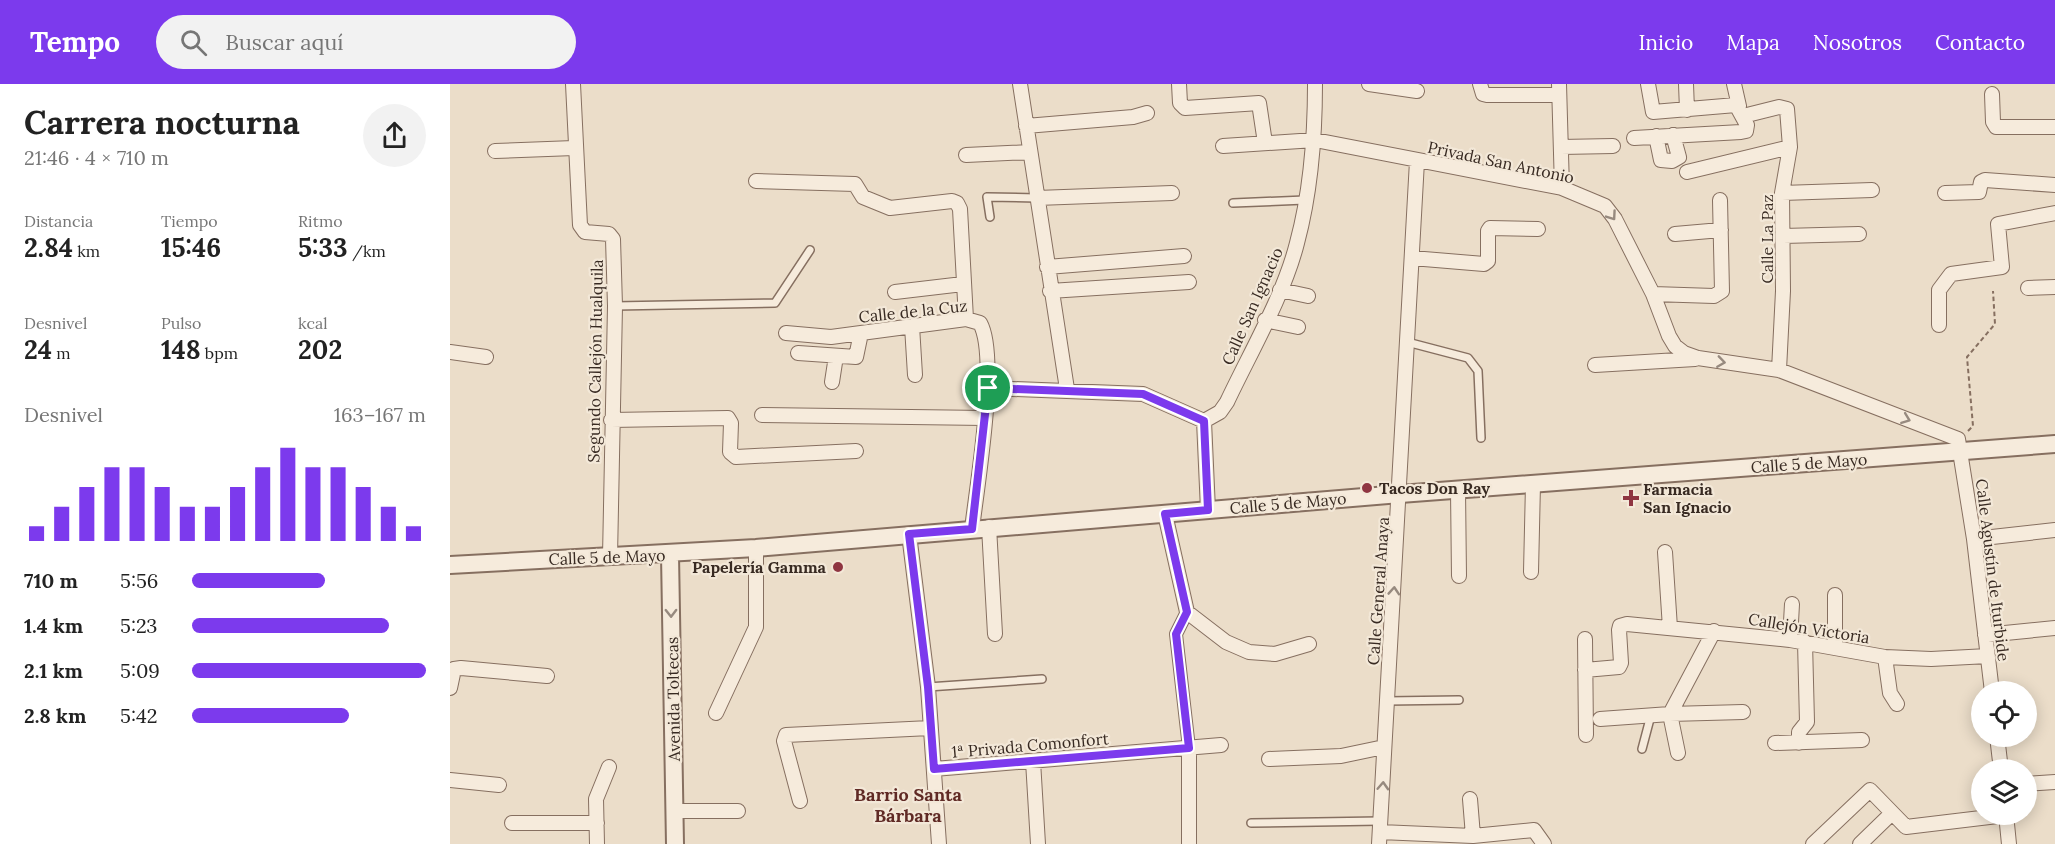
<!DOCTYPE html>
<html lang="es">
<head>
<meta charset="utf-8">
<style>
	:root { --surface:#fff; --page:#f2f2f2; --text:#222; --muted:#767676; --accent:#7c3aed }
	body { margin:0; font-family:Lora,serif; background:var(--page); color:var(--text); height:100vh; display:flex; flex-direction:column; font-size:22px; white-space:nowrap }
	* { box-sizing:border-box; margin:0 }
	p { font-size:20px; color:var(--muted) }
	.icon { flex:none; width:33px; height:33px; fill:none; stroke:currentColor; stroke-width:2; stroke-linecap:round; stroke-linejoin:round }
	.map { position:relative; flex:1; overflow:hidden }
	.drawer { display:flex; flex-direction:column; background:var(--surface); width:450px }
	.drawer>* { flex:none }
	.controls { position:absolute; left:1521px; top:597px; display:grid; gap:12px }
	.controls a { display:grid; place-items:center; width:66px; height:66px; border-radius:50%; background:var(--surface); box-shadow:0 3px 15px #0003; font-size:30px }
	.pin { position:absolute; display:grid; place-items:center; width:51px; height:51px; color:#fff; margin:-26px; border:3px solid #fff; border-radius:50%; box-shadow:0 2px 6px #0007 }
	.round { display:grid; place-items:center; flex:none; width:63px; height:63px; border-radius:32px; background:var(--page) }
	.head { display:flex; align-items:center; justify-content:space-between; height:102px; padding:0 24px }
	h1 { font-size:33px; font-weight:700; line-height:45px }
	.metrics { display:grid; grid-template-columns:repeat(3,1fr); gap:9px; height:102px; padding:6px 24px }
	.metrics div { display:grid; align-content:center }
	.metrics b { font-size:26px; font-weight:700 }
	.metrics small { font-size:16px; font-weight:400 }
	.metrics p { font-size:16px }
	.chart { height:168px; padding:12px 24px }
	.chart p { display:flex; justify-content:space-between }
	.chart svg { width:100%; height:108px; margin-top:6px; stroke:var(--accent); stroke-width:6 }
	ul { padding:0 24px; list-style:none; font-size:20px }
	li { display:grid; grid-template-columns:96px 72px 1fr; align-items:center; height:45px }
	li i { height:15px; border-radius:8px; background:var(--accent) }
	header { display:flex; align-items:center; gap:36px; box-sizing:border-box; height:84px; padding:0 30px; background:var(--accent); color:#fff }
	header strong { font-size:28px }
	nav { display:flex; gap:33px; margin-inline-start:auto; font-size:21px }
	.search { width:420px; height:54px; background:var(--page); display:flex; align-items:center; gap:15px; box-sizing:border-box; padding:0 21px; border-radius:33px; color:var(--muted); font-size:22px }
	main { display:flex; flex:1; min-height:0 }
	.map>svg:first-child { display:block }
</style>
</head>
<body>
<header>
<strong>Tempo</strong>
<div class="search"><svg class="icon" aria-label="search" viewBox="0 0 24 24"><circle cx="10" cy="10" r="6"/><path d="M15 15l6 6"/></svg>Buscar aquí</div>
<nav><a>Inicio</a><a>Mapa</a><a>Nosotros</a><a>Contacto</a></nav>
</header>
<main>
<section class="drawer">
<div class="head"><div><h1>Carrera nocturna</h1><p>21:46 · 4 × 710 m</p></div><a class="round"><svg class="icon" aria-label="share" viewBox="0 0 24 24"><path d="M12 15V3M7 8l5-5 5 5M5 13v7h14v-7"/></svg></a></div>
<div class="metrics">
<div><p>Distancia</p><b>2.84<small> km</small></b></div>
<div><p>Tiempo</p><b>15:46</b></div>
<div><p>Ritmo</p><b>5:33<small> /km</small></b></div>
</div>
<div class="metrics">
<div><p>Desnivel</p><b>24<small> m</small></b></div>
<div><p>Pulso</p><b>148<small> bpm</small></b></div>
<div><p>kcal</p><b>202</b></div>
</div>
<div class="chart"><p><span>Desnivel</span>163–167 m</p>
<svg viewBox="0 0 160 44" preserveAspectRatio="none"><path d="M5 44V38M15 44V30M25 44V22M35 44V14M45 44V14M55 44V22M65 44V30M75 44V30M85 44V22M95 44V14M105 44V6M115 44V14M125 44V14M135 44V22M145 44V30M155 44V38"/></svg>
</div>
<ul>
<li><b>710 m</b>5:56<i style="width:57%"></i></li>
<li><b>1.4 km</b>5:23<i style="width:84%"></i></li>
<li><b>2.1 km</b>5:09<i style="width:100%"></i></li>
<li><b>2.8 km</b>5:42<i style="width:67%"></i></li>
</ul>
</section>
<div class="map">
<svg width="1605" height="760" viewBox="0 0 1605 760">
	<rect width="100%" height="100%" fill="#ebddc9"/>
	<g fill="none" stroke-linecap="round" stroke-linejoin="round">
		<g stroke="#866f60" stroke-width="10">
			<path id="service" d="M783,119L855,116
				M540,133L537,113L587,114
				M165,222L325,219L360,166
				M957,258L1018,274L1028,287L1031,354
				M478,603L592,595
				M937,617L1009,616
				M1192,665L1201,631
				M801,739L930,737"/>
		</g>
		<g stroke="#866f60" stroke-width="14">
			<path id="pedestrian" d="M737,528L726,550L739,664"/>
		</g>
		<g stroke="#866f60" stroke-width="16">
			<path id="minor" d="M123,0L130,141L135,148L159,150L163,155L165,222L160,473
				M570,0L617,305
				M729,0L730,19L735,24L809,19L815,59
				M919,0L967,7
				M1030,0L1033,10L1037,11H1109
				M1109,0L1112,104
				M1236,0L1237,26
				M1284,0L1289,22
				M1542,10L1543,38L1546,43H1605
				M1293,32L1329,23L1337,25L1340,63L1332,109L1333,207L1329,286
				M576,42L683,33L697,29
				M1206,52L1211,76L1222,77L1229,73L1223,51
				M1184,54L1291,48L1296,47L1297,41L1286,21L1203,28L1198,0
				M773,62L865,56L1112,104L1155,122L1165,135L1203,210L1219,252L1225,262L1234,269L1248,274L1329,286L1508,355L1524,455L1542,608
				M1111,63L1163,62
				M45,67L124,64
				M516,71L580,68
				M1237,88L1340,63
				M306,97L405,100L413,113L440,124L502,117L507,119L510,125L516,235
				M1332,109L1422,106
				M1495,109L1529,108L1531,98L1535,96L1605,101
				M587,114L722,109
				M1225,150L1271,146
				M1333,152L1409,150
				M962,174L1034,180L1038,177V147L1040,144L1088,145
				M597,183L734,172
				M1578,204L1605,203
				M830,206L858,212
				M600,207L739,198
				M445,208L513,200
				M1203,210L1264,212L1272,207L1270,116
				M815,236L848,243
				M1489,241V206L1501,190L1552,183L1548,140L1605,129
				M462,242L465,291
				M336,249L381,253L516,235L530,239C549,273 527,401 522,445
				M0,268L36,273
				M348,269L406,273L411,249
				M1145,281L1245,275
				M382,298L386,272
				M538,304L693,310L754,337L758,426
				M312,331L535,334
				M161,336L278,334L281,339L280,368L286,373L406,367
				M754,337L770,328L777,318C800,269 834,211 847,159C861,107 865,53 865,0
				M1008,406L1009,492
				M715,430L737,528L776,558L799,568L825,570L859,560
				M539,443L545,550
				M459,450L478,603L489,760
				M1524,455L1605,446
				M1215,468L1220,544
				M1081,488L1083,400
				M1535,551L1605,544
				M1135,555L1136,651
				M1340,556L1342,520
				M1385,562V511
				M1435,573L1440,609L1447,620
				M1135,586L1169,583L1171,579L1169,546L1170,542L1177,540L1340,556L1435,573L1481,575L1538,572
				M0,604L4,585L11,584L97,592
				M266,629L306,543V464
				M1150,635L1220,630L1293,628
				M1547,652L1551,686
				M1325,659L1412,656
				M1349,659V648L1357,638L1355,558
				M739,664V760
				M1228,669L1220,630L1264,547
				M819,675L891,672L934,663
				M583,677L588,760
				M484,685L771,661
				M0,696L49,701
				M1576,700L1605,698
				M1020,715L1023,752
				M350,717L334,657L336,651L480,644
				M225,727H288
				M1556,730L1559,760
				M62,739H147
				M930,748L1023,752L1084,746L1094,760
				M147,760L146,715L159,683
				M929,760L967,77
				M1363,760L1420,706L1456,743L1556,731
				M1410,760L1442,729"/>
		</g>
		<g stroke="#866f60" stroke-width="20">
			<path id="tertiary" d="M220,471L225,760
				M0,481L306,464L950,410L1605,360"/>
		</g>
		<path stroke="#866f60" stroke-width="2" stroke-dasharray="4.5 3" stroke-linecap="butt" d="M1518,347L1523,342L1517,273L1545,240L1543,207"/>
		<use href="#service" stroke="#f6ebdc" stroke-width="7"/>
		<use href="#pedestrian" stroke="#f6ebdc" stroke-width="10"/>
		<use href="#minor" stroke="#f6ebdc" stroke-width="14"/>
		<use href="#tertiary" stroke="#f6ebdc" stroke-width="16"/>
	</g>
	<defs><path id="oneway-chevron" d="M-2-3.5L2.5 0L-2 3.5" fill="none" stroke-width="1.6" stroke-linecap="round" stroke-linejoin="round" transform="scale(1.5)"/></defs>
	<g stroke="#978a7f">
		<use href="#oneway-chevron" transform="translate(1162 132) rotate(55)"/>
		<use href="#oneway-chevron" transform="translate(1271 278) rotate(8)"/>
		<use href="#oneway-chevron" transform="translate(1456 335) rotate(21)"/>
		<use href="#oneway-chevron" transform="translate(944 507) rotate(-86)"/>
		<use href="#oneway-chevron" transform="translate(221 529) rotate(89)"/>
		<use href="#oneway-chevron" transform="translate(933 702) rotate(-87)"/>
	</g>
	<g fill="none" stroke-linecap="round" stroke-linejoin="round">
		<g stroke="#fff" stroke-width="12">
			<path id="route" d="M538,304L693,310L754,337L758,426L715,430L737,528L726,550L739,664L484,685L478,603L459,450L522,445Z"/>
		</g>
		<use href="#route" stroke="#7c3aed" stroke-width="8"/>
	</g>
	<g fill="#8f3541" stroke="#f3e8d8" stroke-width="2">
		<circle cx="917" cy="404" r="6"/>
		<path d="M1178 405h6v6h6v6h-6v6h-6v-6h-6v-6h6z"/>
		<circle cx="388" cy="483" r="6"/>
	</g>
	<g text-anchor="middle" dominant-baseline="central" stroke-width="4.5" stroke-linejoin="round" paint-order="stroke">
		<g font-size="16" fill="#382a22" stroke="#f3e8d8">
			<text transform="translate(1051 78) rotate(12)">Privada San Antonio</text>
			<text transform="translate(1317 155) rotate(-90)">Calle La Paz</text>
			<text transform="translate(802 222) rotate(-66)">Calle San Ignacio</text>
			<text transform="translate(463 227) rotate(-6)">Calle de la Cuz</text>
			<text transform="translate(145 277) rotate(-89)">Segundo Callejón Hualquila</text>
			<text transform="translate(1359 379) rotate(-4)">Calle 5 de Mayo</text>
			<text transform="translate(838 419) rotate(-5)">Calle 5 de Mayo</text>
			<text transform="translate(157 473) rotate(-2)">Calle 5 de Mayo</text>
			<text transform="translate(1543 486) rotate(83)">Calle Agustín de Iturbide</text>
			<text transform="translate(928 507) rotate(-86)">Calle General Anaya</text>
			<text transform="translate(1359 544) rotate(9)">Callejón Victoria</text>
			<text transform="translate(223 615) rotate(-91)">Avenida Toltecas</text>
			<text transform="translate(580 661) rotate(-5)">1ª Privada Comonfort</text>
		</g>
		<g font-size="16" font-weight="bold" fill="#382a22" stroke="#f3e8d8" text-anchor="start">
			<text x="929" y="404">Tacos Don Ray</text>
			<text x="1193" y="405">Farmacia<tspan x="1193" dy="18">San Ignacio</tspan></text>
			<text x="376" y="483" text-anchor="end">Papelería Gamma</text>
		</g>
		<g font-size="18" font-weight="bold" fill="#602a25" stroke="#f3e8d8">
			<text x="458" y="710">Barrio Santa<tspan x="458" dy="21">Bárbara</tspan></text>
		</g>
	</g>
</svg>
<div class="controls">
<a><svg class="icon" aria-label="locate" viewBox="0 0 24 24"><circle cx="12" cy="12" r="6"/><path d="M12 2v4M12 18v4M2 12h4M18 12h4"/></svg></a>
<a><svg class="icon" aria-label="layers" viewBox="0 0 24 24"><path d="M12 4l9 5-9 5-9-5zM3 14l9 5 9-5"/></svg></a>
</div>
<div class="pin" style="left:538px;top:304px;background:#1e9e55"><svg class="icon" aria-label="arrive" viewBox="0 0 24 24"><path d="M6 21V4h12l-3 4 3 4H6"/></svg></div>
</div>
</main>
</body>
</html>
